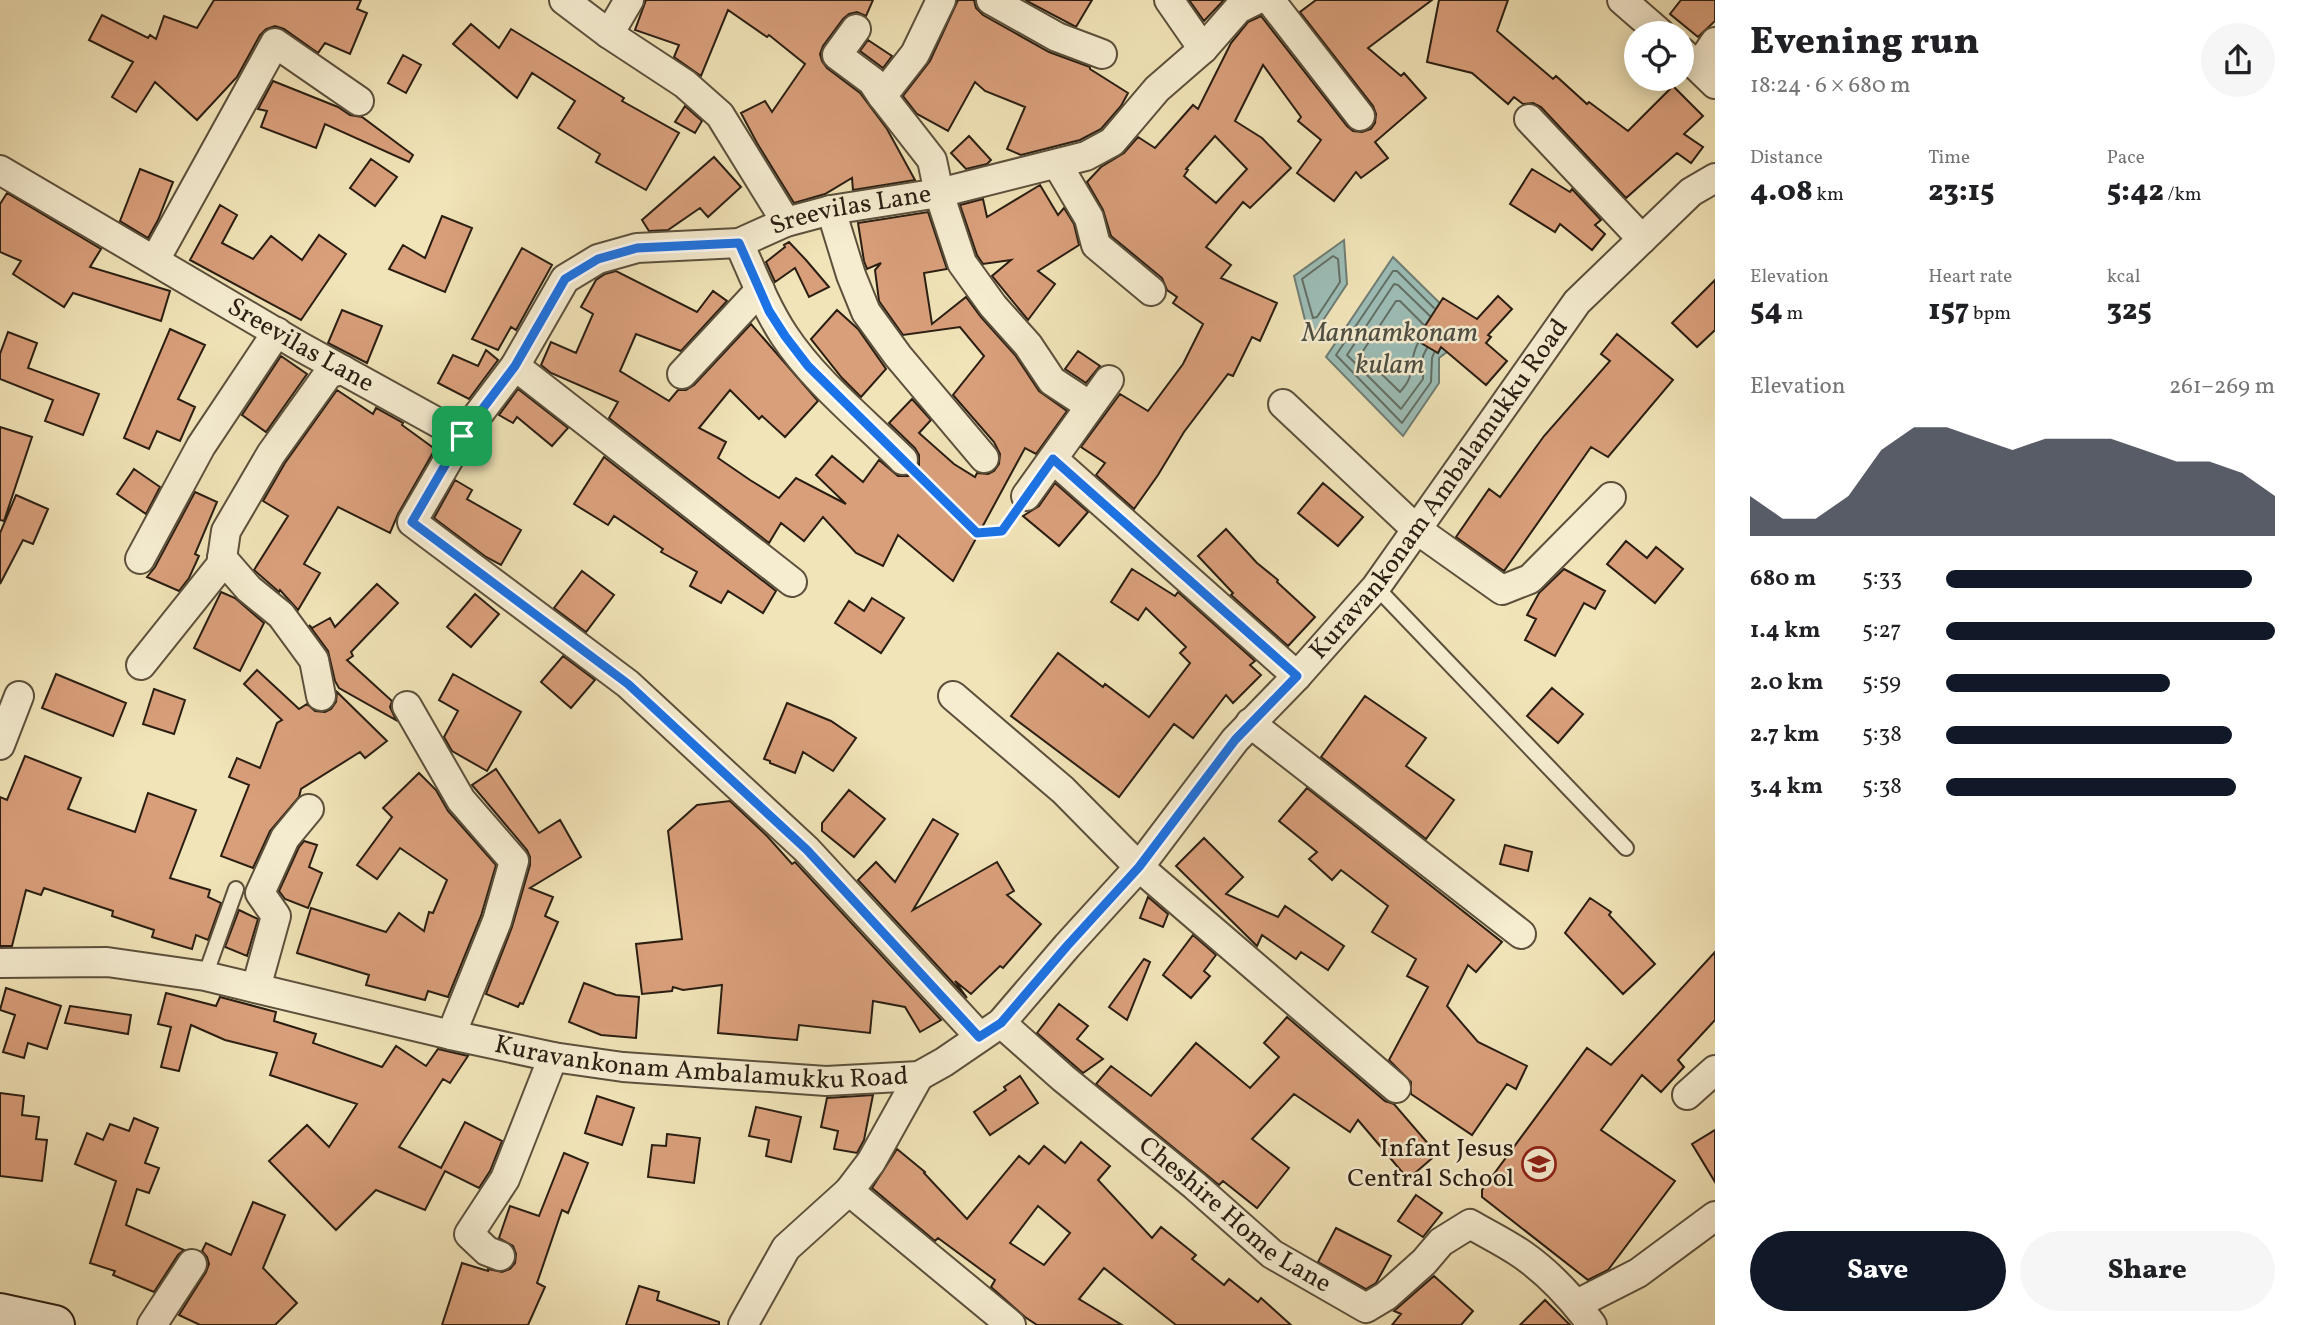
<!DOCTYPE html>
<html lang="en">
<head>
<meta charset="utf-8">
<style>
	:root { --surface:#fff; --page:#f6f6f6; --text:#202124; --muted:#757577; --accent:#111827 }
	body { margin:0; font-family:Vollkorn,serif; background:var(--page); color:var(--text); height:100vh; display:flex; flex-direction:column; font-size:26px; white-space:nowrap }
	* { box-sizing:border-box; margin:0 }
	p { font-size:23px; color:var(--muted) }
	.icon { flex:none; width:38px; height:38px; fill:none; stroke:currentColor; stroke-width:2; stroke-linecap:round; stroke-linejoin:round }
	.map { position:relative; flex:1; overflow:hidden }
	.sheet { display:flex; flex-direction:column; background:var(--surface); width:595px }
	.sheet>* { flex:none }
	.controls { position:absolute; left:1624px; top:21px; display:grid; gap:14px }
	.controls a { display:grid; place-items:center; width:70px; height:70px; border-radius:50%; background:var(--surface); box-shadow:0 4px 18px #0003; font-size:35px }
	.pin { position:absolute; display:grid; place-items:center; width:60px; height:60px; color:#fff; margin:-30px; border-radius:14px; box-shadow:0 4px 10px #0006 }
	.round { display:grid; place-items:center; flex:none; width:74px; height:74px; border-radius:37px; background:var(--page) }
	.overview { display:flex; align-items:center; justify-content:space-between; height:119px; padding:0 35px }
	h1 { font-size:38px; font-weight:800; line-height:52px }
	.stats { display:grid; grid-template-columns:repeat(3,1fr); gap:10px; height:119px; padding:7px 35px }
	.stats div { display:grid; align-content:center }
	.stats b { font-size:30px; font-weight:800 }
	.stats small { font-size:19px; font-weight:400 }
	.stats p { font-size:19px }
	.chart { height:196px; padding:14px 35px }
	.chart p { display:flex; justify-content:space-between }
	.chart svg { width:100%; height:126px; margin-top:7px; fill:var(--accent); opacity:.7 }
	.action { display:flex; gap:14px; margin-top:auto; padding:14px 35px }
	.action a { flex:1; height:80px; border-radius:42px; background:var(--accent); color:#fff; font-size:28px; font-weight:800; line-height:80px; text-align:center }
	.action a+a { background:var(--page); color:var(--text) }
	ul { padding:0 35px; list-style:none; font-size:23px }
	li { display:grid; grid-template-columns:112px 84px 1fr; align-items:center; height:52px }
	li i { height:18px; border-radius:9px; background:var(--accent) }
	main { display:flex; flex:1; min-height:0 }
	.map>svg:first-child { display:block }
</style>
</head>
<body>
<main>
<div class="map">
<svg width="1715" height="1325" viewBox="0 0 1715 1325">
	<rect width="100%" height="100%" fill="#f1e4b8"/>
	<filter id="stains"><feTurbulence type="fractalNoise" baseFrequency=".00286" numOctaves="4"/><feColorMatrix values="0 0 0 0 .2 0 0 0 0 .09 0 0 0 0 .02 0 0 0 .5 -.17"/></filter>
	<radialGradient id="worn" r=".72"><stop offset=".6" stop-color="#630" stop-opacity="0"/><stop offset="1" stop-color="#630" stop-opacity=".3"/></radialGradient>
	<path fill="#9cbdb6" stroke="#6e7d74" stroke-width="2" d="M1344,240L1347,284L1310,340L1294,276Z
		M1393,257L1471,334L1439,358V383L1403,436L1326,357Z"/>
	<g fill="none" stroke-linecap="round" stroke-linejoin="round">
		<path stroke="#636e64" stroke-width="2" d="M1333,256L1338,259L1340,282L1317,317L1313,318L1302,279Z
			M1418,343C1407,363 1418,373 1400,392L1361,354L1396,301H1400L1424,325
			M1427,348L1423,356V379L1401,409L1347,355L1394,284L1398,285L1430,316
			M1434,353L1432,358L1431,382L1402,423L1336,355L1393,271H1397L1434,308"/>
	</g>
	<path fill="#d99f7b" stroke="#2a1e12" stroke-width="2" fill-rule="evenodd" d="M214,0H361L357,9L367,13L350,54L325,43L318,53L284,29L275,26L266,29L260,35L237,77L197,120L155,82L136,112L112,97L133,62L89,40L102,15L148,38L150,35L156,39L164,16L197,28Z
		M646,0H873L866,16L857,12L849,14L843,19L823,46L820,54L822,61L827,68L860,93L887,129L915,180L853,190L852,178L825,194L794,203L757,143L741,113L765,101L772,112L805,64L769,35L767,37L728,10L701,76L674,57L679,45L635,30Z
		M958,0H974L976,8L983,15L1049,52L1090,67V69L1128,93L1121,106L1101,129L1080,140L1021,155L1007,149L1025,107L985,91L975,82L948,131L917,114L903,96L930,61Z
		M1025,0H1092L1076,27Z
		M1189,0H1224L1204,21Z
		M1316,0H1432L1368,48L1401,76L1404,73L1426,98L1375,142L1388,158L1361,178L1356,172L1334,201L1297,173L1321,140L1298,121L1301,117L1263,65L1235,121L1262,138L1291,168L1250,208L1243,202L1206,247L1231,265L1221,278L1277,303L1260,341L1252,337L1233,376L1228,374L1184,432L1158,475L1134,509L1096,475L1105,463L1081,447L1120,394L1148,411L1183,364L1203,324L1173,303L1177,297L1167,290L1162,278L1111,236L1103,210L1087,182L1101,167L1124,153L1138,137L1155,148L1193,105L1198,109L1231,43L1248,22L1261,16L1347,126L1353,131L1362,132L1371,129L1375,123L1376,114L1373,106L1300,12ZM1215,136L1247,169L1216,203L1184,176L1188,170L1186,169Z
		M1439,0H1508L1497,31L1553,79L1556,76L1587,104L1589,102L1628,131L1673,86L1703,116L1684,134L1703,147L1691,163L1677,153L1626,198L1541,107L1533,103L1523,104L1514,97L1508,104L1472,73L1427,62Z
		M1681,0H1715V21L1698,37L1670,14Z
		M471,24L499,48L511,29L624,98L622,101L679,133L646,190L596,162L600,154L558,128L575,101L532,73L517,98L453,44Z
		M868,40L892,56L883,68L860,51Z
		M403,55L421,65L406,93L388,83Z
		M273,81L338,107L350,115L362,117L413,155L409,162L325,124L316,148L261,127L267,111L258,109Z
		M685,106L702,121L695,133L675,122Z
		M969,136L991,160L987,164L966,169L951,153Z
		M714,157L741,187L708,217L700,208L668,230L649,231L642,220Z
		M371,159L397,177L375,206L350,188Z
		M140,169L173,182L158,220L148,238L120,221Z
		M1532,169L1570,192L1572,189L1601,220L1595,225L1605,234L1592,250L1560,224L1555,232L1510,204Z
		M1040,185L1058,215L1064,208L1074,224L1079,245L1038,271L1055,284L1028,320L992,276L1011,260L983,264L977,255L960,205L983,199L987,217Z
		M7,193L101,249L90,267L170,291L161,321L73,293L64,307L13,274L21,261L0,252V204Z
		M220,205L237,215L222,243L253,259L271,236L302,260L319,235L346,254L301,320L190,260Z
		M928,212L947,269L924,273L932,324L966,297L981,317L1015,355L1039,391L1067,411L1036,454L1025,448L953,581L898,535L883,566L856,553L823,517L804,541L781,523L769,543L609,418L618,402L551,373L541,365L551,342L576,353L593,314L581,307L596,280L605,274L616,271L697,312L713,291L727,301L681,351L636,334L620,371L669,401L678,390H686L694,385L751,324L818,401L785,437L762,416L759,419L730,390L699,428L726,442L718,458L750,480L779,498L796,478L846,504L816,475L832,456L863,482L879,460L898,476H908L914,472L919,465V455L915,448L889,423L912,399L931,420L919,433L954,464L975,477L977,473L988,474L994,471L999,464L1000,454L994,442L953,395L984,356L960,327L903,335L879,301L875,270L881,263L867,269L864,261L858,223Z
		M442,216L472,228L445,292L389,269L403,245L425,258Z
		M789,242L806,260L829,287L809,297L795,268L775,282L766,262L785,247L784,245Z
		M522,248L552,265L516,330L511,327L498,350L472,339Z
		M1715,280V330L1697,347L1672,323Z
		M1498,296L1512,309L1488,335L1491,337L1486,343L1507,361L1486,385L1441,347L1438,353L1416,340L1443,298L1477,319Z
		M342,310L382,326L367,363L328,343Z
		M837,310L858,329L886,369L861,397L842,378L811,339Z
		M170,329L205,345L178,399L195,407L180,441L157,431L149,449L124,438Z
		M8,332L37,343L28,368L99,394L83,435L45,421L53,400L0,379V354Z
		M1617,334L1673,380L1608,457L1591,447L1504,571L1456,537L1489,489L1500,497L1544,436L1610,361L1601,354Z
		M486,350L498,360L469,399L438,383L453,355L478,366Z
		M1078,351L1100,366L1086,383L1065,369Z
		M281,356L307,374L266,432L242,415Z
		M518,389L568,428L552,446L517,417L513,423L499,415Z
		M337,390L373,414L376,408L403,423L402,425L435,449L398,514L390,533L338,507L304,564L320,573L298,610L280,590L279,592L254,570L288,516L263,501L285,463Z
		M0,427L32,437L4,521L0,520Z
		M604,457L776,591L763,613L728,591L721,603L690,586L697,572L661,552L663,549L614,516L608,525L574,504Z
		M134,469L160,487L146,514L117,494Z
		M455,480L472,490L467,499L521,530L501,565L486,557L434,518Z
		M1055,483L1088,512L1059,546L1023,516L1039,506Z
		M1323,483L1363,517L1338,546L1298,513Z
		M195,492L217,502L195,554L199,556L189,578L179,591L147,577L155,567Z
		M16,495L48,509L33,544L23,540L0,584V533Z
		M1226,529L1257,563L1278,580L1277,582L1315,617L1288,646L1231,595L1233,593L1198,556Z
		M1626,541L1647,558L1656,547L1683,569L1655,603L1607,564Z
		M1132,569L1175,596L1178,592L1255,661L1250,665L1261,675L1233,703L1226,695L1193,738L1174,724L1119,797L1011,716L1058,653L1103,687L1105,684L1149,717L1190,663L1180,653L1186,647L1146,608L1138,620L1111,602Z
		M1564,569L1605,591L1595,609L1584,603L1555,656L1525,640L1536,619L1527,615L1539,593Z
		M582,571L614,595L586,632L554,608Z
		M377,584L398,603L351,652L353,656L347,660L392,701L390,707L396,720L339,688L335,681L328,651L309,625L312,628L330,618L335,627Z
		M221,592L235,598L264,623L240,671L194,648Z
		M475,594L499,614L471,647L447,627Z
		M872,598L904,618L881,653L835,623L849,601L864,611Z
		M563,656L595,680L571,708L541,682Z
		M257,670L299,709L307,704L315,711L325,712L331,709L336,702L337,692L387,741L365,758L360,752L301,789L299,797L270,831L253,868L221,856L249,785L229,777L237,758L260,768L277,723L282,720L244,684Z
		M56,674L126,703L113,736L42,708Z
		M453,674L521,712L487,771L452,751L444,737L458,711L439,700Z
		M1552,688L1583,714L1558,743L1527,716Z
		M154,689L185,700L174,734L143,724Z
		M1365,696L1426,738L1406,766L1454,800L1426,839L1321,757Z
		M787,703L831,721L856,738L833,771L803,752L795,773L770,763V761L764,759Z
		M25,756L81,778L68,809L135,832L148,793L196,810L170,878L210,890L208,897L221,903L208,940L196,935L192,949L152,937L154,930L112,916L113,911L44,888L41,895L26,890L12,946H0V797L7,800Z
		M496,769L539,833L560,820L581,857L530,888L553,897L545,916L558,922L523,1004L520,1003L518,1007L486,994L512,927L530,865V857L527,850L472,785Z
		M419,773L436,790L448,811L496,865L481,916L448,997L428,991L425,1000L366,985L369,975L297,953L311,908L386,932L399,913L424,931L429,912L433,913L447,880L400,848L377,879L357,865L392,817L383,808Z
		M1307,788L1502,942L1476,972L1468,965L1447,1006L1478,1042L1527,1066L1516,1089L1507,1084L1472,1135L1411,1094V1082L1389,1060L1428,987L1407,976L1416,959L1372,932L1388,906L1341,870L1332,880L1309,859L1317,852L1279,821Z
		M849,790L885,819L854,857L822,831V823Z
		M730,801L767,836L792,864L795,862L941,1020L920,1032L905,1007L873,1001L870,1033L799,1025L797,1040L718,1033L722,985L683,990L673,987L672,991L642,994L636,944L682,939L668,831L697,805Z
		M933,819L958,834L913,910L997,862L1014,891L1007,895L1041,924L1003,968L1000,966L971,994L955,981L967,998L858,880L876,862L895,882Z
		M1204,838L1243,877L1226,894L1278,917L1285,906L1344,946L1328,970L1301,952L1296,959L1262,935L1257,946L1176,866Z
		M304,841L317,845L309,867L322,873L308,908L285,899L279,891L299,847Z
		M1505,845L1532,852L1528,871L1500,864Z
		M1148,897L1168,914L1163,927L1140,918Z
		M1590,898L1611,912L1609,915L1655,964L1623,994L1565,933Z
		M239,910L258,919L247,956L225,947Z
		M1193,935L1216,955L1204,971L1210,976L1191,998L1163,975Z
		M1715,952V1020L1678,1060L1684,1067L1661,1092L1642,1075L1601,1130L1675,1181L1608,1270L1588,1280L1482,1197V1190L1587,1048L1611,1065Z
		M1144,959L1150,962L1127,1020L1109,1007Z
		M584,983L616,995L639,997L636,1038L601,1035L569,1022Z
		M6,988L61,1006L47,1049L28,1043L24,1058L3,1052L15,1015L0,1010Z
		M166,993L216,1006L220,997L276,1012L274,1021L316,1034L313,1043L382,1067L396,1046L426,1066L438,1049L468,1056L450,1083L443,1079L399,1147L441,1168L465,1122L502,1141L490,1171L479,1188L445,1171L425,1210L376,1190L336,1230L269,1161L307,1125L329,1147L357,1104L270,1075L277,1053L225,1040L191,1025L179,1071L161,1067L171,1027L158,1024Z
		M1059,1004L1088,1026L1077,1039L1103,1059L1083,1073L1037,1033Z
		M70,1006L131,1015L128,1034L65,1023Z
		M1287,1017L1385,1101L1394,1104L1437,1154L1408,1179L1358,1120L1350,1132L1294,1094L1252,1139L1289,1168L1257,1208L1223,1181L1219,1185L1096,1084L1111,1066L1151,1096L1196,1043L1250,1088L1279,1057L1264,1043Z
		M1020,1076L1038,1103L990,1135L974,1112L1006,1090L1004,1087Z
		M0,1093L24,1096L22,1115L39,1117L36,1139L47,1140L42,1181L0,1176Z
		M873,1095L864,1140L857,1153L834,1149L838,1131L821,1127L827,1098Z
		M597,1096L634,1108L622,1145L585,1133Z
		M756,1107L801,1117L791,1162L766,1156L769,1140L749,1136Z
		M134,1118L158,1128L145,1163L159,1168L149,1193L137,1189L126,1225L184,1250L178,1255L154,1292L113,1275L115,1271L90,1263L116,1181L75,1164L87,1133L103,1140L110,1124L129,1131Z
		M1715,1130V1182L1692,1144Z
		M667,1134L700,1138L694,1183L648,1177L652,1145L666,1146Z
		M1081,1142L1110,1166L1098,1180L1152,1238L1161,1227L1196,1255L1192,1259L1224,1285L1229,1279L1258,1302L1261,1298L1291,1325H1176L1104,1268L1079,1299L1122,1325H1037L1025,1317L991,1287L995,1280L938,1238L935,1241L872,1188L897,1149L925,1172L924,1173L967,1219L1019,1156L1029,1164L1044,1146L1065,1163ZM1038,1206L1070,1233L1044,1265L1010,1243Z
		M564,1153L588,1163L568,1213L562,1210L537,1283L545,1287L528,1325H442L462,1263L488,1271V1269L502,1272L510,1269L515,1263L516,1254L513,1246L499,1238L510,1206L539,1216Z
		M1416,1195L1442,1213L1423,1237L1398,1221Z
		M253,1202L285,1215L263,1268L297,1303L275,1325H200L179,1315L206,1272L209,1264L207,1257L202,1251L206,1243L231,1255Z
		M1336,1228L1391,1256L1376,1283L1366,1289L1318,1262Z
		M1434,1276L1473,1311L1461,1325H1392L1401,1314L1394,1311Z
		M639,1286L659,1292L657,1300L719,1322V1325H626Z
		M1545,1300L1570,1325H1520Z"/>
	<g fill="none" stroke-linecap="round" stroke-linejoin="round">
		<g stroke="#5c503c" stroke-width="18">
			<path id="service" d="M1376,587L1626,848
				M205,976L236,889"/>
		</g>
		<g stroke="#5c503c" stroke-width="32">
			<g id="minor">
				<path d="M564,0L609,34L685,84L720,115L786,222"/>
				<path d="M941,0L915,54L882,96L932,160L939,193L962,263L993,306L1028,345L1052,381L1084,402"/>
				<path d="M991,0L1057,37L1102,54"/>
				<path d="M1169,0L1203,49"/>
				<path d="M1270,0L1360,116"/>
				<path d="M1622,0L1660,33"/>
				<path d="M856,29L837,55L872,81L882,96"/>
				<path d="M609,34L629,0"/>
				<path d="M1682,52L1715,84"/>
				<path d="M1698,67L1715,42"/>
				<path d="M1529,119L1642,239"/>
				<path d="M1057,164L1089,218L1096,245L1151,291"/>
				<path id="s1" d="M0,170L301,347L462,436L515,366L565,279L598,259L637,248L739,243L786,222L831,210L939,193L1086,156L1112,142L1157,89L1203,49L1238,9L1256,0"/>
				<path d="M831,210L851,275L866,312L898,356L984,458"/>
				<path d="M739,243C753,274 765,306 784,335C815,382 863,420 903,460"/>
				<path d="M155,260L275,43L359,101"/>
				<path d="M515,366L792,582"/>
				<path d="M682,374L760,290"/>
				<path d="M1283,404L1416,529L1502,590L1530,579L1611,497"/>
				<path d="M462,436L412,522L628,684L807,850L980,1037"/>
				<path d="M1053,459L1297,676"/>
				<path d="M1026,496L1109,380"/>
				<path d="M222,558L249,589L281,615L314,660L321,696"/>
				<path d="M140,559L201,446L277,332"/>
				<path d="M141,665L221,565L226,531L271,454L329,373L343,370"/>
				<path d="M953,696L1063,790L1139,867L1396,1088"/>
				<path d="M407,706L461,800L514,861L497,921L451,1035"/>
				<path d="M1250,723L1521,934"/>
				<path d="M0,745L19,696"/>
				<path id="s2" d="M0,963L107,962L205,976L451,1035L553,1057L623,1067L826,1081L919,1076L944,1062L1001,1023L1067,946L1139,867L1235,740L1297,676L1376,587L1577,302L1691,192L1715,178"/>
				<path d="M256,988L276,916L260,893L285,838L309,809"/>
				<path id="s3" d="M1001,1023L1063,1078L1194,1185L1272,1254L1366,1308L1386,1296L1424,1262L1441,1242L1470,1224C1487,1234 1506,1243 1523,1255C1550,1274 1572,1298 1592,1325"/>
				<path d="M1687,1095L1715,1070"/>
				<path d="M849,1191L1011,1325"/>
				<path d="M500,1256L487,1251L469,1234L505,1179L553,1057"/>
				<path d="M1577,1304L1638,1273L1715,1216"/>
				<path d="M152,1325L192,1264"/>
				<path d="M743,1325L786,1248L849,1191L871,1162L919,1076"/>
			</g>
		</g>
		<g stroke="#2a1e12" stroke-width="42">
			<path id="secondary" d="M0,1313L55,1325"/>
		</g>
		<path stroke="#2a1e12" stroke-width="4.5" stroke-dasharray="2 3.5" stroke-linecap="butt" d="M921,477L977,533L1002,531L1013,515"/>
		<use href="#service" stroke="#f6edd1" stroke-width="14"/>
		<use href="#minor" stroke="#f6edd1" stroke-width="28"/>
		<use href="#secondary" stroke="#f6edd1" stroke-width="38"/>
	</g>
	<g fill="none" stroke-linecap="round" stroke-linejoin="round">
		<g stroke="#fff" stroke-width="14">
			<path id="route" d="M739,243L769,311L785,336L808,366L977,533L1002,531L1053,459L1297,676L1235,740L1139,867L1067,946L1001,1023L979,1037L807,850L628,684L412,522L462,436L515,366L565,279L598,259L637,248Z"/>
		</g>
		<use href="#route" stroke="#1a73e8" stroke-width="9"/>
	</g>
	<defs>
		<g id="school-ring" transform="scale(1.75)"><circle r="9.5" fill="#f6edd1" stroke="#8f2418" stroke-width="1.5"/><path d="M0-5L7-2L0 1L-7-2ZM-4 1L0 2.5L4 1V4Q0 6-4 4Z" fill="#8f2418"/></g>
	</defs>
	<g fill-rule="evenodd">
		<use href="#school-ring" x="1539" y="1164"/>
	</g>
	<g text-anchor="middle" dominant-baseline="central" stroke-width="5" stroke-linejoin="round" paint-order="stroke">
		<g font-size="26" fill="#2a1e12" stroke="#f6edd1">
			<text stroke="none"><textPath href="#s1" startOffset="1020">Sreevilas Lane</textPath></text>
			<text stroke="none"><textPath href="#s1" startOffset="348">Sreevilas Lane</textPath></text>
			<text stroke="none"><textPath href="#s2" startOffset="1720">Kuravankonam Ambalamukku Road</textPath></text>
			<text stroke="none"><textPath href="#s2" startOffset="712">Kuravankonam Ambalamukku Road</textPath></text>
			<text stroke="none"><textPath href="#s3" startOffset="303">Cheshire Home Lane</textPath></text>
		</g>
		<g font-size="26" fill="#2a1e12" stroke="#f6edd1" text-anchor="end">
			<text x="1514" y="1149">Infant Jesus<tspan x="1514" dy="30">Central School</tspan></text>
		</g>
		<g font-size="28" font-style="italic" fill="#4c4e43" stroke="#f6edd1">
			<text x="1390" y="333">Mannamkonam<tspan x="1390" dy="32">kulam</tspan></text>
		</g>
	</g>
	<rect width="100%" height="100%" filter="url(#stains)"/>
	<rect width="100%" height="100%" fill="url(#worn)"/>
</svg>
<div class="controls">
<a><svg class="icon" aria-label="locate" viewBox="0 0 24 24"><circle cx="12" cy="12" r="6"/><path d="M12 2v4M12 18v4M2 12h4M18 12h4"/></svg></a>
</div>
<div class="pin" style="left:462px;top:436px;background:#1e9e55"><svg class="icon" aria-label="arrive" viewBox="0 0 24 24"><path d="M6 21V4h12l-3 4 3 4H6"/></svg></div>
</div>
<section class="sheet">
<div class="overview"><div><h1>Evening run</h1><p>18:24 · 6 × 680 m</p></div><a class="round"><svg class="icon" aria-label="share" viewBox="0 0 24 24"><path d="M12 15V3M7 8l5-5 5 5M5 13v7h14v-7"/></svg></a></div>
<div class="stats">
<div><p>Distance</p><b>4.08<small> km</small></b></div>
<div><p>Time</p><b>23:15</b></div>
<div><p>Pace</p><b>5:42<small> /km</small></b></div>
</div>
<div class="stats">
<div><p>Elevation</p><b>54<small> m</small></b></div>
<div><p>Heart rate</p><b>157<small> bpm</small></b></div>
<div><p>kcal</p><b>325</b></div>
</div>
<div class="chart"><p><span>Elevation</span>261–269 m</p>
<svg viewBox="0 0 160 44" preserveAspectRatio="none"><path d="M0 44V30L10 38L20 38L30 30L40 14L50 6L60 6L70 10L80 14L90 10L100 10L110 10L120 14L130 18L140 18L150 22L160 30V44z"/></svg>
</div>
<ul>
<li><b>680 m</b>5:33<i style="width:93%"></i></li>
<li><b>1.4 km</b>5:27<i style="width:100%"></i></li>
<li><b>2.0 km</b>5:59<i style="width:68%"></i></li>
<li><b>2.7 km</b>5:38<i style="width:87%"></i></li>
<li><b>3.4 km</b>5:38<i style="width:88%"></i></li>
</ul>
<div class="action"><a>Save</a><a>Share</a></div>
</section>
</main>
</body>
</html>
